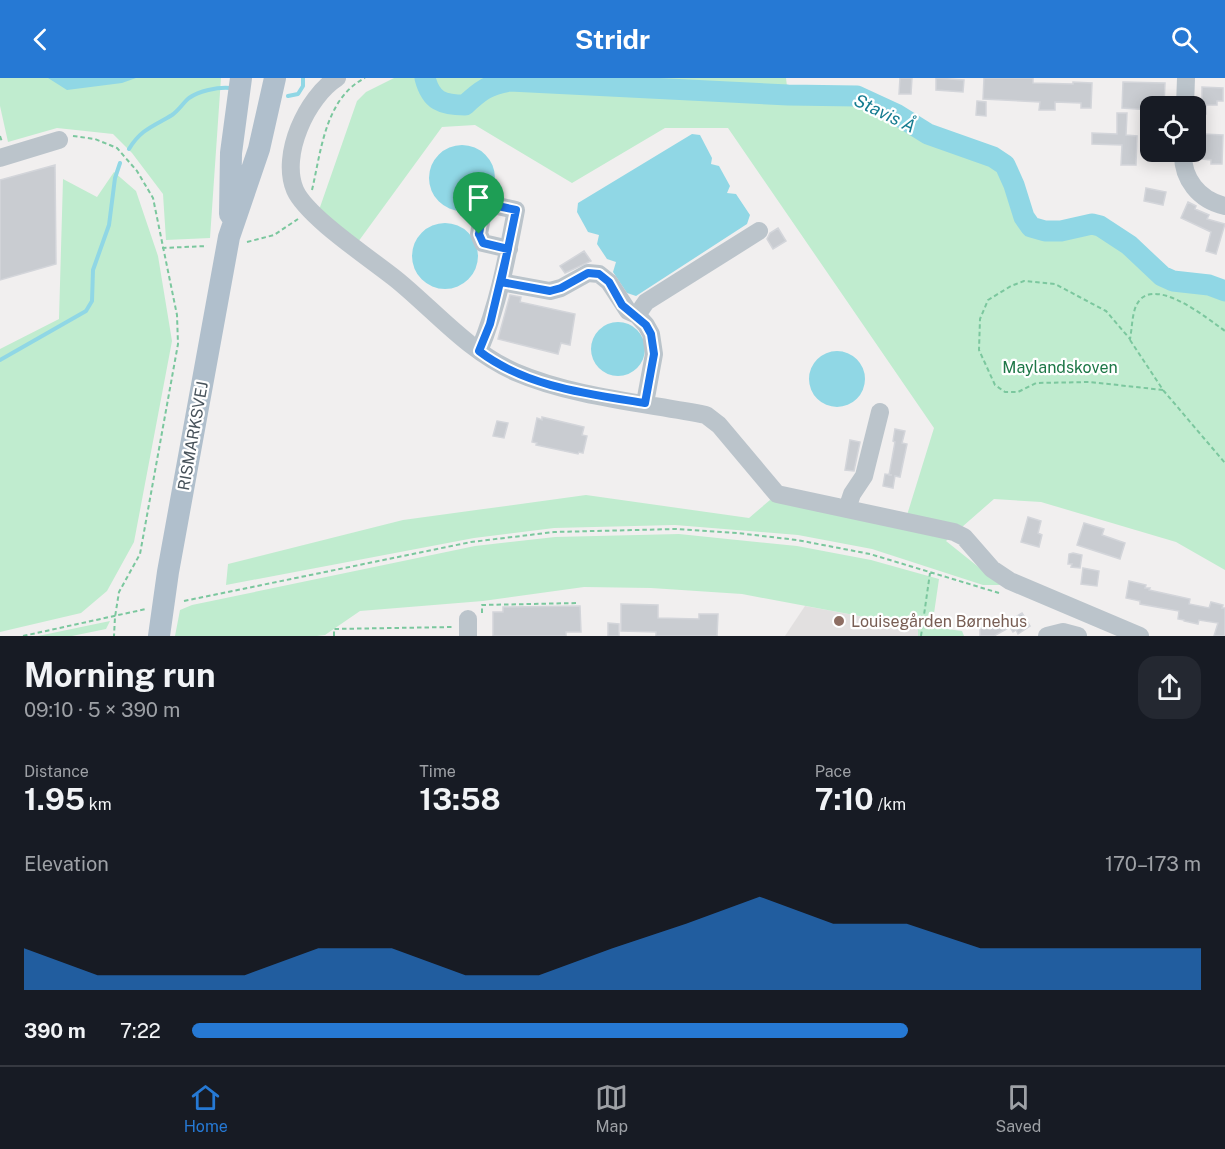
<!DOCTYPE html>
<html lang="en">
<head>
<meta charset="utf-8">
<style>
	:root { --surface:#171b24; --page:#242831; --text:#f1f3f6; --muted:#9ea1a6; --line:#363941; --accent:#2679d4 }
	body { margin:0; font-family:"Public Sans",sans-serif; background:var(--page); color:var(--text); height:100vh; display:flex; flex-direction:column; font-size:22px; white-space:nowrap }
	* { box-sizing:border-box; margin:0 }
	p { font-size:20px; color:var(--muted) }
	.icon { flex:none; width:33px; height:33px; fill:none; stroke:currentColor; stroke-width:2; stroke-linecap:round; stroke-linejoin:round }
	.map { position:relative; height:558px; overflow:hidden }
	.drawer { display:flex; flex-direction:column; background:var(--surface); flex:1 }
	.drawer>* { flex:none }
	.tools { position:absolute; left:1140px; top:18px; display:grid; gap:12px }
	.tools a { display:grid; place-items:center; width:66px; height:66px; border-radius:12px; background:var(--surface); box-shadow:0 3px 15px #0003; font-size:30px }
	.pin { position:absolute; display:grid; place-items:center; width:51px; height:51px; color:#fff; margin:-62px -26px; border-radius:50% 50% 50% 0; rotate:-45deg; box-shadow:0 0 6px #0007 }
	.pin .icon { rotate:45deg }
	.round { display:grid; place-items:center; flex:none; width:63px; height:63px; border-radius:18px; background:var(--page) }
	.overview { display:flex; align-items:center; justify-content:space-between; height:102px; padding:0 24px }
	h1 { font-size:33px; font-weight:700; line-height:45px }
	.stats { display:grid; grid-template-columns:repeat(3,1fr); gap:9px; height:102px; padding:6px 24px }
	.stats div { display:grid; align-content:center }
	.stats b { font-size:30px; font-weight:700 }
	.stats small { font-size:16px; font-weight:400 }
	.stats p { font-size:16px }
	.chart { height:168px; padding:12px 24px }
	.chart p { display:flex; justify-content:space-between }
	.chart svg { width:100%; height:108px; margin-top:6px; fill:var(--accent); opacity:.7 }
	ul { padding:0 24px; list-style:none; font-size:20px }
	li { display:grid; grid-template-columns:96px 72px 1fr; align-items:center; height:45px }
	li i { height:15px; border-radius:8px; background:var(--accent) }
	header { display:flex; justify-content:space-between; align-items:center; height:78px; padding:0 24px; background:var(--accent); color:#fff; font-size:27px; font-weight:700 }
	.dock { display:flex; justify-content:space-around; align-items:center; height:84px; border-top:2px solid var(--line); background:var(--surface); font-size:16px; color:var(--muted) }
	.dock a { display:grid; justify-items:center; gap:3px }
	.dock .on { color:var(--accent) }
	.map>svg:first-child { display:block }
</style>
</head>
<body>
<header><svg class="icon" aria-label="back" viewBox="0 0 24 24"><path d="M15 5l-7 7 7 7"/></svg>Stridr<svg class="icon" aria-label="search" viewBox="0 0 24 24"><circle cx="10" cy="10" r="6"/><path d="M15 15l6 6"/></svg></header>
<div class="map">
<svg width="1225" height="558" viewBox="0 0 1225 558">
	<rect width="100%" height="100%" fill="#f1efef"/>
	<path fill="#e2e0e0" d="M805,528L919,549L918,558H785Z"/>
	<path fill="#c0eccf" d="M0,0H221L210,160L166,162L163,116L132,75L113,56L57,50L8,64L0,28Z
		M394,0H786L788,17L857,18L896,36L928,56L993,79L1005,87L1014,107L1024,139L1031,149L1045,153H1061L1092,146L1100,148L1129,167L1162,198L1173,203L1209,207L1225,213V492L1176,464L1041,424L994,421L946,463L1001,507H983L872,471L798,457L675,447L554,450L474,460L226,507L228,486L403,442L586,417L749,440L770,422L903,450L934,350L728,50H665L572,105L475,47L442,49L358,164L319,132L357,23L366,14Z
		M114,94L136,113L158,178L172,263L134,464L107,513L81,535L0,554V271L59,241L63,101L97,119Z
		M679,456L797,468L871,482L939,501L932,549L962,553L964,558H918V549L742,516L651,510L584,509L483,523L360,533L325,557L317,558H175L180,532L192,527L475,468L555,459Z
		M110,543L106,551L72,558H38Z"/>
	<path fill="#90d7e5" d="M48,0H136L122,5L67,12Z
		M692,56L700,57L712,80L711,86L719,88L730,108L727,115L736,116L750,137L747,146L636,218L627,215L613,194L616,184L607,181L597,166L599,157L588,154L577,134L578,125Z
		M429 100a33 33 0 1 1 66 0a33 33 0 1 1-66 0Z
		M412 178a33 33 0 1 1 66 0a33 33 0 1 1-66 0Z
		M591 271a27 27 0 1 1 54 0a27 27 0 1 1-54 0Z
		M809 301a28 28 0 1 1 56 0a28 28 0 1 1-56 0Z"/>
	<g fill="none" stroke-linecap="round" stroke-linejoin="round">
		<path stroke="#90d7e5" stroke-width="4" d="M288,18L298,16L303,8V0
			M129,71C141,51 154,48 172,37C179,32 183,25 189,20C199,13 217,9 230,10
			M0,282L86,233L92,223L93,192L109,147L115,100L120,85"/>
		<path stroke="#90d7e5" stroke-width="21" d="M425,0C431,23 442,27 465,27C481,12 488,7 510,3L788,17L857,18L896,36L928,56L993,79L1005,87L1014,107L1024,139L1031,149L1045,153H1061L1092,146L1100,148L1129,167L1162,198L1173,203L1209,207L1225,213"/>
	</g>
	<path fill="#c9ccd1" stroke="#d3d5da" stroke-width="1.5" d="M900,0H912L911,16H899Z
		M936,0L964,2L963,14L936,12Z
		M984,0H1033V5L1073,6V4L1092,5L1091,30H1081V25L1055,24V32H1039L1040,24L983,21Z
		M1123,4L1165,5L1164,28H1150V32L1122,30Z
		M1202,9L1223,10V23H1217V27H1206V36H1196V25H1202Z
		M977,23L986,24V38L976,37Z
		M1117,35H1127L1126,57L1137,58L1136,87H1121L1122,67L1092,66V55L1117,56Z
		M1203,56L1223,57L1222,86H1211V82L1202,81Z
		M55,87L56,186L0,202V102Z
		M1146,110L1166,114L1163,127L1144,123Z
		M1188,124L1196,128L1195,131L1209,137L1207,141L1225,146L1216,176L1206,173L1211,154L1181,140Z
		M778,150L786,163L773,171L767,161L770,155Z
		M584,173L591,183L565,195L560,188Z
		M510,217L521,219L520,224L575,236L570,267L561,265L558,276L498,261Z
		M542,339L584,349L582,357L587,358L583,375L579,374L578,376L536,367L537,365L532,364L537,340L542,342Z
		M497,343L508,345L504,360L493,358Z
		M895,351L905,353L902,365L907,366L900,399L895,398L893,410L883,408L885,396L892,397H889L895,364L893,363Z
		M850,362L860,364L854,393L845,392Z
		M1028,439L1041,443L1038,455L1042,457L1039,469L1021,464Z
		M1084,445L1104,451L1102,457L1125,465L1120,481L1077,467Z
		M1073,475L1082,477L1080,490L1071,489L1072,486H1068L1069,476Z
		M1083,490L1099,493L1097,508L1081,506Z
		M1129,503L1146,507L1145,510H1150L1149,512L1190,521L1189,526L1209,530L1211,524L1223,527L1222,530H1225V558H1214L1218,545L1199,542L1198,546L1184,543V542L1178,541L1179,533L1140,526V523L1126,520Z
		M621,526L658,527V540L699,541V536H718L717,558H656V554L621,553Z
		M580,528L581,554H566V558H493V534H503V529Z
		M1022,535L1030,548L1018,556L1016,552L1013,554L1010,549L994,558H980V544L995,543L1004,538L1007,544Z
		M608,545L619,546V558H608Z"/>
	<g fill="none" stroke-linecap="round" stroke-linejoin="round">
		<path stroke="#7bc79e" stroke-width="2" stroke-dasharray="4.5 3" stroke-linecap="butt" d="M0,58L2,64
			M73,58L95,61L117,70L137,93L153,120L177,237L178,266L140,476L119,514L115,539L114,558
			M312,112C321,74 325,20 365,0
			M247,164L274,157L298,141
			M162,170L207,168
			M1130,262L1163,312L1225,385
			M1163,312L1090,304L1036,305L1018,314H1005L995,307L979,272L980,241L988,222L1011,208L1024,203L1055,206L1106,233L1130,261C1132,251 1132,237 1136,228C1151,194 1208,241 1225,253
			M184,523L471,464L554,454L676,451L737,455L797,462L870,476L999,515
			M482,535V527L579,525
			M23,558L146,531
			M334,558V551L453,549
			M921,558L930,495"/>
		<path stroke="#bbc4cb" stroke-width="18" d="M337,0C307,19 280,77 295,112C307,139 371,181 397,202C436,234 468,273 515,294C573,319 645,325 706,337L719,347L777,416L954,454L964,459L992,491L1010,503L1140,558
			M1185,28L1186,0
			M1183,74C1182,101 1199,122 1225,128
			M0,80L59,62
			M501,204L550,213L561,210L588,195L599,196L609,204L628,233L637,237L646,247L651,256L654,276L645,325
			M637,237L646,224L759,153
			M479,273C498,228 507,180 516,132L493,127L483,134L479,156L483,165L509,171
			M847,431L852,416L864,398L880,334
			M468,541V558
			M1047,558L1063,554L1078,558"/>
		<path stroke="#b0bfcc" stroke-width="22" d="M230,136L231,75L241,0
			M159,558L168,494L229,159L259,71L275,0"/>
	</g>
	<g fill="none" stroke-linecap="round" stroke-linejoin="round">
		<g stroke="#fff" stroke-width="12">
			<path id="route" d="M479,156L483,165L508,171L490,246L479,273C526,309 589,316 645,325L654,276L651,256L646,247L622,227L609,204L599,196L588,195L561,210L550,213L501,204L516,132L493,127L483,134L479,156"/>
		</g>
		<use href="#route" stroke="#1a73e8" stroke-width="8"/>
	</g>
	<circle fill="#8d6e63" stroke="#fff" stroke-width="2" cx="839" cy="543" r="6"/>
	<g text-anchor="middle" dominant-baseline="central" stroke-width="4.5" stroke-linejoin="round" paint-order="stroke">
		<g font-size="16" fill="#1e7747" stroke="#fff">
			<text x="1060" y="289">Maylandskoven</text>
		</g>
		<g font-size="16" fill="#48535b" stroke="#fff">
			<text transform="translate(193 358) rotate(-80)">RISMARKSVEJ</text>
		</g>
		<g font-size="16" fill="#785e54" stroke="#fff" text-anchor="start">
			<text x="851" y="543">Louisegården Børnehus</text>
		</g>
		<g font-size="18" font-style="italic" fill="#167c91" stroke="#fff">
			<text transform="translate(885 35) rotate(26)">Stavis Å</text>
		</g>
	</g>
</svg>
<div class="tools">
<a><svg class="icon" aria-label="locate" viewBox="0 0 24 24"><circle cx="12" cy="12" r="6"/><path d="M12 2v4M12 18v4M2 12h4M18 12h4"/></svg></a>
</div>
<div class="pin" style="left:479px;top:156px;background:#1e9e55"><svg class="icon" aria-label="arrive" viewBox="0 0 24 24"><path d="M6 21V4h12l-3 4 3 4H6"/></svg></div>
</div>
<section class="drawer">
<div class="overview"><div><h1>Morning run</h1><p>09:10 · 5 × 390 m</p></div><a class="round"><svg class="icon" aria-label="share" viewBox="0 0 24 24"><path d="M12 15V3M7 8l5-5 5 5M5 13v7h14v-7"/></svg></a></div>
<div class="stats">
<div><p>Distance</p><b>1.95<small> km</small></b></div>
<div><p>Time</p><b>13:58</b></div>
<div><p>Pace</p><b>7:10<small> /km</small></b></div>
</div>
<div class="chart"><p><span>Elevation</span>170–173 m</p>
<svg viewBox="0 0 160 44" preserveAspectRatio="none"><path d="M0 44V27L10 38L20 38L30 38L40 27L50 27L60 38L70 38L80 27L90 17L100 6L110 17L120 17L130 27L140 27L150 27L160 27V44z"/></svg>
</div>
<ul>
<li><b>390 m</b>7:22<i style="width:71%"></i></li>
</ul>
</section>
<nav class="dock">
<a class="on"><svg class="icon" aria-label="home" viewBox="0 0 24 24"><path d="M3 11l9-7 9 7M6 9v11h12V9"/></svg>Home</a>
<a><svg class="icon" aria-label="map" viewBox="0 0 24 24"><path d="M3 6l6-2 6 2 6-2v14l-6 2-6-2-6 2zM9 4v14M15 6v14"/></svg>Map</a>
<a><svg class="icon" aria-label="saved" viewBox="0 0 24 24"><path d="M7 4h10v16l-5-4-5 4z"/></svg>Saved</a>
</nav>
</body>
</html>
